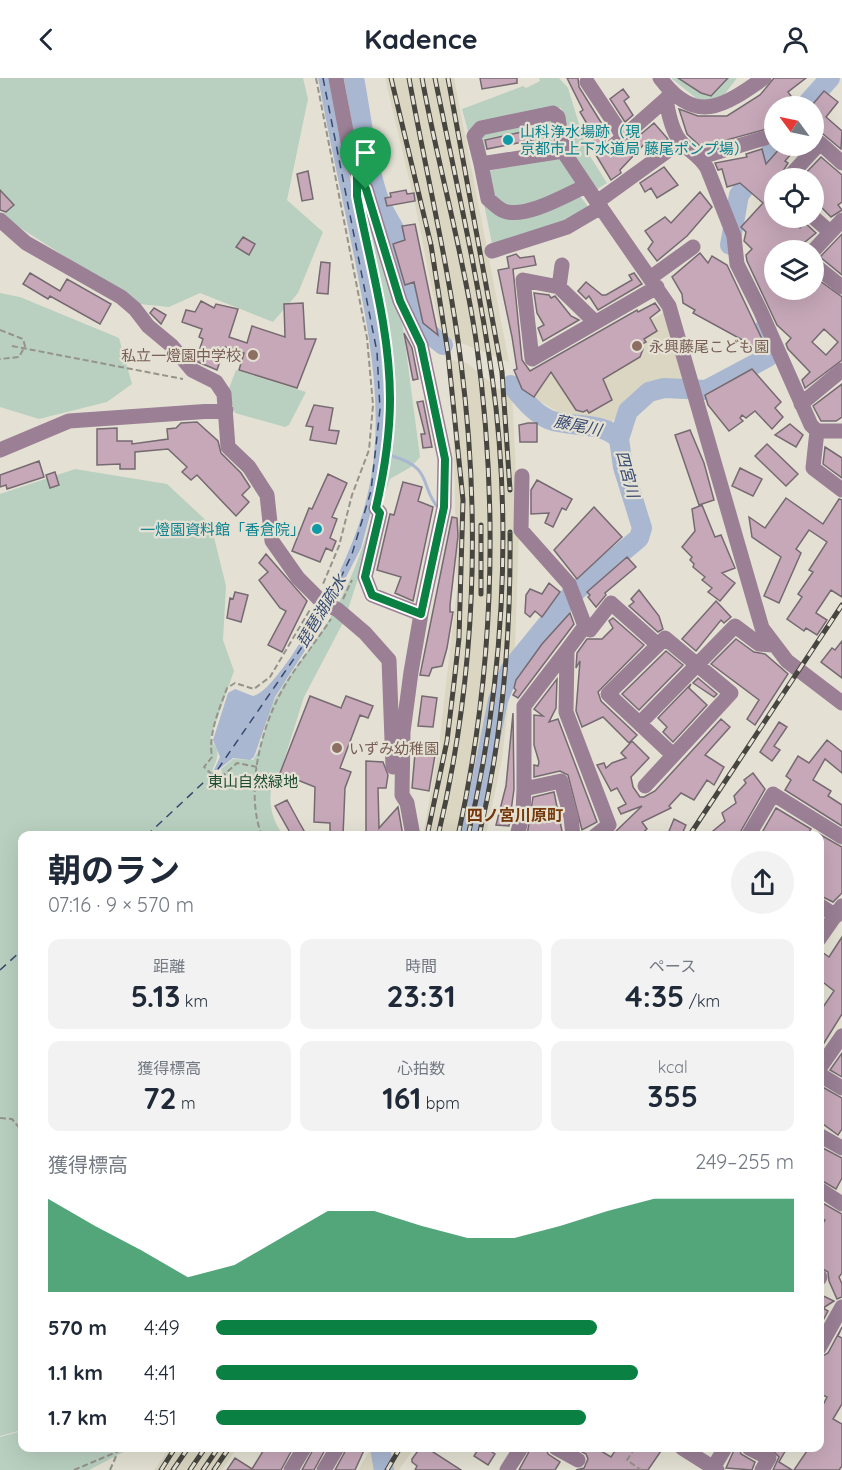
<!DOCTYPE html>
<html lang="ja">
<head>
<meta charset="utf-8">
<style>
	:root { --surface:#fff; --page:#f2f2f3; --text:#1f2937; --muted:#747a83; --accent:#0b8043 }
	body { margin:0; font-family:Quicksand,"Noto Sans JP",sans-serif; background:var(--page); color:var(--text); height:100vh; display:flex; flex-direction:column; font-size:22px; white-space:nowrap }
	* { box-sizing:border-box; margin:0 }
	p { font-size:20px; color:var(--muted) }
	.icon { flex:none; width:33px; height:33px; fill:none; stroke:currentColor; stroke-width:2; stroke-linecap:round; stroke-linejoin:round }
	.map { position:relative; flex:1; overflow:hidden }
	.details { position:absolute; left:18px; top:753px; width:806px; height:621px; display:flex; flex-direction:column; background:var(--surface); border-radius:12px; box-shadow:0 6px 24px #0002 }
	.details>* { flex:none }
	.needle { width:39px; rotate:303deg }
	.fabs { position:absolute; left:764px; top:18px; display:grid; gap:12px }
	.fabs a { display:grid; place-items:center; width:60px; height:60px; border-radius:50%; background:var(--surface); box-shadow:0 6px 24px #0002; font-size:30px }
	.pin { position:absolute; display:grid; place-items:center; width:51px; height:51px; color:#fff; margin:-62px -26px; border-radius:50% 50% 50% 0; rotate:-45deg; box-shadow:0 0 6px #0007 }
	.pin .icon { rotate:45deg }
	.round { display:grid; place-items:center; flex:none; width:63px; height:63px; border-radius:32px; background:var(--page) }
	.head { display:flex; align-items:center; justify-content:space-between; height:102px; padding:0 30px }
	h1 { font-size:33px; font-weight:700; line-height:45px }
	.stats { display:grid; grid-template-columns:repeat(3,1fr); gap:9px; height:102px; padding:6px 30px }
	.stats div { display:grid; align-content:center; border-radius:12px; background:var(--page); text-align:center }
	.stats b { font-size:30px; font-weight:700 }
	.stats small { font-size:16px; font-weight:400 }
	.stats p { font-size:16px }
	.chart { height:168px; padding:12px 30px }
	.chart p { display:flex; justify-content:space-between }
	.chart svg { width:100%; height:108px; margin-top:6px; fill:var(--accent); opacity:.7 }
	ul { padding:0 30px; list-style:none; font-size:20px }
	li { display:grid; grid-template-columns:96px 72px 1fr; align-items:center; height:45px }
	li i { height:15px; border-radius:8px; background:var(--accent) }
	header { display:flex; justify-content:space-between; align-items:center; height:78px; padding:0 30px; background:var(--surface); font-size:27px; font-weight:700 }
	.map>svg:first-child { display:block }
</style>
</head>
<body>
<header><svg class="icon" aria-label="back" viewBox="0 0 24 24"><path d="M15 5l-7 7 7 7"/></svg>Kadence<svg class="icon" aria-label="person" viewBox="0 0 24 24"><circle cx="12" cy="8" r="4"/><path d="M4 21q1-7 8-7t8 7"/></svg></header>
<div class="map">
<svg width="842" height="1392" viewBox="0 0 842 1392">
	<rect width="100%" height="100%" fill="#e4e1d4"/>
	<path fill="#dad6c2" d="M385,0H454L509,284L441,257L415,126Z
		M665,234L685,304H656L646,308L627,324L611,345L562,336L534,320L551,296Z
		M446,281L467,285L501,313L512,317L519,455L515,568L502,681L486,757L423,758L439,668L457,510L453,339Z
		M170,1370H237L222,1392H154Z
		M371,1370H376L372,1383L379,1385L381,1392H358Z
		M385,1370H414L399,1392H389Z"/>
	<path fill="#b9d0c0" d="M0,0H303L308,21L287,122L323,154L298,215L273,244L200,215L169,229L139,226L8,142L0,130Z
		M539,0H559L568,10L588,75L607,105L596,112L565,62L561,30L482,46L469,57L462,31L523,8L526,10L540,3Z
		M671,0H737L721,21L712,25L696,20Z
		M549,39L555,44V70L536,73L531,52L484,61L487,80H482L481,53Z
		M555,79L560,80L578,101L576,109L545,124L506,132L489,121L484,94Z
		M361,105L388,184L403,249L420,379L411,389L390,401L345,541L304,619L280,695C264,710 270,743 284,757L22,758V1352L0,1358V416L75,391L167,406L211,447L226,508L223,562L234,593L210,661C221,673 218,679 212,693L222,697L221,691L233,681L253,682C263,670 266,636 276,619C295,587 320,560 337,528C412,386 380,258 352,110Z
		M579,117L587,127V133L567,144L492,166L484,126L500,134Z
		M0,215L20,219L119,260L132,306L107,324L39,341L0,329Z
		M236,292L306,314L289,347L285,349L235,335L228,313Z
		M22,1353V1370H131L89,1392H0V1359Z"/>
	<path fill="#a9b7d1" d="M318,0H331L379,255L385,332L380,400L361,470L321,548L275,619L254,679L250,682L233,680L218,692H214L220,679L213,662L228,615L235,611L253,618C269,615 298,569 307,553C330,516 350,476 363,434C388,350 371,266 355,183C343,122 329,61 318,0Z"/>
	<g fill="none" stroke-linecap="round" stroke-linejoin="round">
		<path stroke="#a9b7d1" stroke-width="3" d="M392,378C434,390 419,408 439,431"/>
		<path stroke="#a9b7d1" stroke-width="20" d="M354,0C362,41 366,86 380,125C386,139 396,151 401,166C417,210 400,236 443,267
			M805,28L830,0
			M730,167L739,117L775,68
			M511,307C523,320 534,336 550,342C572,350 603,343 619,361
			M471,758L498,622L510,592L570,518L639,460L642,450L623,389L619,361L628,333L649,314L664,310L706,312L768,279L773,269L764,251
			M380,1370L384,1392"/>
		<path stroke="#364a71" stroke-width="1.5" stroke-dasharray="8 6" stroke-linecap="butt" d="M323,0L377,274L380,331L371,413L352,476L331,520
			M146,758L218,691L313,553L325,532
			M0,892L22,872"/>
	</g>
	<path fill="#c6a8b9" stroke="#766a71" stroke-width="1.5" fill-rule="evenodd" d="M480,0H517V5L482,11Z
		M567,0H578L579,9L607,54L604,68L610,76L620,74L654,45L668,61L656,69L648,62L620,92L621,95L611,102L596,77L598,75L592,66L595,64L584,45L586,44L580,34L583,32Z
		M678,0H728L711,18L701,15Z
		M774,0H806L788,14L791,18L774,28V49L701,69L687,56L679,31L698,38H727L760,17Z
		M623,11L629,19L624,23L633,37L625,44L610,21Z
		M824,13L838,24L826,39L842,53L841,71L823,56L813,58V26Z
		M531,52L533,62L487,71L485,62Z
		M782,68H798L785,83L788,85L779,100H774V140H788L800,150L805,145L816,155L800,168L795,163L788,172H774V212H813V198L842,219V282L805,310L802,302L810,294L788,271L786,266L791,260L777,247L747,183L746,177L752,171L744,163L746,154L741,149L763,125L740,105L727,109L722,91L718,92L715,85L747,79L746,76L762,71L766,86ZM824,251L838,264L826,277L812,264Z
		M821,79L842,97V124L838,127L842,132L831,139L813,121V100H801Z
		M664,89L678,107L657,120L651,110L645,114L640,105Z
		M308,93L313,121L302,123L297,96Z
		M0,112L14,127L6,134L0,132Z
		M406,112L407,116L414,115L415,123L387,128L385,120L391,119L390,115Z
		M700,114L712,129L687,158L657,183L648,171L653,164L645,153L665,139L671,145Z
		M415,146L438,257L423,245L414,204L405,207L393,166L405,162L402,148Z
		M842,156V197L820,179Z
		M243,159L255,166L249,177L236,169Z
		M700,175L708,185L712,178L727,187L762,261L757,270L693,235L695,232L683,225L682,216L672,199Z
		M516,176L520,180L534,178L536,187L513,191L522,282L530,293L637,232L638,234L655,225L660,232L650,240L657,253L644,261L646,264L640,267L643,271L640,279L603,301L612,322L589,335L587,332L583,334L576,332L551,294L534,319L522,311L514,292L517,291L512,259L498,192L509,190L507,179Z
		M321,184L330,185L328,216L317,215Z
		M30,195L60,213L67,201L111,226L100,246L50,218L48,221L23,206Z
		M634,195L642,206L598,232L589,218L586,221L578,213L586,204L602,217H606L632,202L629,197Z
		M534,215L549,217L551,220L555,218L571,238L579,242L543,263L538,250L544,247L537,235Z
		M201,223L214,230L216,226L238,231L229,259L247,265L252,248L285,259L284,226L303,225L305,261H316L297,310L239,292L244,275L225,269L217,292L198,284L196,282L203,261L199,259L202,251L182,244L186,232L195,234Z
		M154,230L166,237L161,246L150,235Z
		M404,255L412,270L418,301L413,302Z
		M752,291L781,324L775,330L783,339L772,351L755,333L746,340L742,337L740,340L743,343L729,353L708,327L705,317Z
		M842,306V339L836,343H821L813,328Z
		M423,323L432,369L423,370L421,356H425L417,324Z
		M314,327L333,330L329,352L339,353L336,366L310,362L313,349L306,348Z
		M197,344L218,363L221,375L241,395L250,409L242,417L249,424L236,438L197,397L191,402L182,394L187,389L168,371L135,374V391H120V386L97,387V351L117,350V363H132V366L168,361L167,351L176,350L181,345Z
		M528,345H537V364H520L519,347Z
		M790,346L803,357L796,369L775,357Z
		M690,352L704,385L714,422L699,427L675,357Z
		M767,366L798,396L786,408L755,378Z
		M825,369L842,380V400L823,386Z
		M39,383L44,399L7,411L6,407L0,409V397Z
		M740,390L762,401L753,418L732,408Z
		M55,394L59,407L50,410L46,397Z
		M328,396L347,405L332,439L337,441L330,460L336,463L332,473L326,470L320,484L292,473L309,430L312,431Z
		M537,402L572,421L566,432L562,430L553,449L545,445L549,435L531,436V412Z
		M403,404L422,409L418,423L433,429L413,523L395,515L401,499L377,492L390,436L394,437Z
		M786,420L823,446L839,421L842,422V519L831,512L817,533L816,535L827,542L817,557L806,550L804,553L787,541L802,519L798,516L813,494L809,492L827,464L809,452L796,471L801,475L779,525L764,518L781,479L752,459L749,439L765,450Z
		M702,427L715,459L721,457L735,490L722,495L735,505L720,523L708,514L712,510L702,502L705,499L693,489L694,486L690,482L692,479L682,469L695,453L692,431Z
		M594,429L622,459L577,501L554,472Z
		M452,439L457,440L458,458L450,527V534H453L447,570L442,588L432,590L429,598L420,597Z
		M266,476L307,523L282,574L268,567L286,533L280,530L259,502L268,494L259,485Z
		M627,479L636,489L605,515L606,517L596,529L588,519L590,517L587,514Z
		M549,505L560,514L542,539L535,533L530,539L525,535L526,517L530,511L542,516Z
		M639,512L659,538L663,551L658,554L629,528L634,524L631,521Z
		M235,514L248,517L241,544L227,540L230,520L233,521Z
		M716,523L731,539L724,545L721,542L696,573L682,561Z
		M570,535L574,546L518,620L513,617L516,612L514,610L516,602L542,566Z
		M613,540L644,567L598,614L601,623L637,657L629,665L603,639L582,649L576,633L580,583L576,590L577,575L587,561H602L613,550L609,543Z
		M736,561L754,574L765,576L788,596L755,647L747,641L759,622L711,586Z
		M842,563V600L821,584L832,570L835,572Z
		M666,573L683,587L639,632L622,616Z
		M698,600L717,616L714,619L693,605Z
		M557,601L556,630L549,644L558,641L597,744L582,752L568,697L560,693L534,699V687L538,688L539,684L534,667V637L543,638L534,631Z
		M691,606L689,610L707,627L673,664L663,654L667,649L658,640Z
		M310,618L341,630L346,618L373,628L368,640L360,637L340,690L351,694L345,710L343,758H330V745L314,744L315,709L280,695Z
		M422,618L437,620L433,649L418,648Z
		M513,635L514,711L509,748L496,747L506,708Z
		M721,641L730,649L705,677L724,689L714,707L707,702L694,722L681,715L669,728L671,730L642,744L647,751L639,758H611L642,728L621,736L618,730L626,726L617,710L611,713L597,687L604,685L606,690L612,685L626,680L621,675L632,663L649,680L631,699L633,709L640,719H644L655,713Z
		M779,644L787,649L774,668L780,672L772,683L760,674Z
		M827,662L842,674V695L825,681L813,702L831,713L828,718L842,727V748L785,712L791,702L786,698L798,678L809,685Z
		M419,668L436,671L429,713L412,710L415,675H418Z
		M366,683L383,684L388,697L386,710H378L379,750L398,729L403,758H366Z
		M753,695L765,711L738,758H707L725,743L722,735L736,725L734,718L746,705L744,702Z
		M554,714L563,758H527L533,719Z
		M287,722L299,744L307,758H292L275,728Z
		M776,730L811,751L807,757L803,755L802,758H760Z
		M674,741L686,747L681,758H667Z
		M819,756L842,769V815L833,824L819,817Z
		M842,859V936L819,973V935L834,913L819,901V872L829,879Z
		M842,975V999L830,992Z
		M819,1007L842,1020V1051L838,1057L819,1043Z
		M819,1068L842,1080V1100L836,1111L819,1101Z
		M819,1123L842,1136V1195L839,1199L842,1206V1219L837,1221L829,1203L828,1194L819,1189V1152L825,1142L819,1139Z
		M819,1216L834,1223L823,1230L828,1233L819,1250Z
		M842,1249L838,1258L842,1260V1326L833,1341L842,1346V1388L839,1392H794L809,1370H819V1335L827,1319L819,1315V1280L828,1275Z
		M265,1370H293L281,1392H227L235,1380L252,1391Z
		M314,1370H326L314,1392H302Z
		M347,1370H365L355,1392H335Z
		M420,1370H427L461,1392H415L417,1388L412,1384V1381Z
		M479,1370H486L495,1376L488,1387L474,1378Z
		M531,1370H546L548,1376L560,1384L555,1392H519Z
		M575,1370H596L611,1379L617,1370H663L648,1392H576L584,1390L588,1381L586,1376Z
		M735,1370H739L741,1376L755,1384L752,1392L726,1390Z
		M770,1370H787L779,1384L792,1392H773L779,1379Z"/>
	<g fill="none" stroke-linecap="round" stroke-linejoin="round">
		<path stroke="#95938a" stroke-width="2" stroke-dasharray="6 3" stroke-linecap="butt" d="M316,0L367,260L373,327L369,372L352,417L339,468L323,506
			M362,146L386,264L390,322L378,419
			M0,252L23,261L25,268L19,279L0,281
			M12,268L183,301
			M343,521L352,502
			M257,689L237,685L218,702L204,689L212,679C208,656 219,632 227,610L235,605L254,611L270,599L311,530
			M262,758C247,720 257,668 273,631C286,599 312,570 331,541
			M0,1040L12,1041L22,1053
			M635,1370L627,1382L641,1392
			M74,1392L126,1370
			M110,1392L117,1376"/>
		<path stroke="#9a7f95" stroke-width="15" d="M336,0L352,85L366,111L400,223L421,267L445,381L444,429L421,536L411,594L403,654L402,717L407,725L413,758
			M660,0C696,48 724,28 764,0
			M587,4L623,58
			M671,15L666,21C668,34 673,57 683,66C692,75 700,78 707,90L734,158L737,186L760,232L811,347L817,353L813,390L842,412
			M680,64L597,124L669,228L762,550L787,583L842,625
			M614,67L666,21
			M563,73L481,86L474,58L481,50L553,35L558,39L563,73L597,124
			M701,79L765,60
			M481,86L488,121C493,125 498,131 504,133C526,141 566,117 586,108
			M788,100L820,65L842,85
			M813,139L830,154
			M0,142L26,165L121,219L135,231L148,248L172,268L192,292L216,304L224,316L228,369L249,389L267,417L272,463L298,500L321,523L338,532L365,555L389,582L393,689
			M492,173L567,149L601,129
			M813,173L842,142
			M813,186L842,209
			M650,200L693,169
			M559,209L562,187
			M595,244L559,209L523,202L532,281L657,209
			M801,326L842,292
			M817,353H842
			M0,372L69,343L226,332
			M522,398L521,452L569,506L585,548
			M376,430L380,435L378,444L365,499L372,517L421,536
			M585,548L567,572L566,634L609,747L595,758
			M585,548L590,552L611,525L658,567
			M640,645L735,548L759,566L773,567
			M645,708L731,615L665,560L608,616L673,677
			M524,711L561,703L571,739L573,758
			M517,758L523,735L524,711V628L567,572
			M748,758L773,716L842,759
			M819,827L836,838
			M819,861L842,828
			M819,991L842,958
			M819,996L842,1010
			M819,1057L842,1070
			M819,1111L842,1126
			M819,1201L820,1199
			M819,1270L842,1229
			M556,1370L578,1382
			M682,1370L717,1392
			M749,1370L769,1380L762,1392
			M713,1390L725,1370
			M291,1392L304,1370
			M324,1392L337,1370
			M507,1392L521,1370"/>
		<g stroke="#46453f" stroke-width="5">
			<path id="rail" d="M391,0L431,167L448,275L463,422L459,560L454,605L447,663L427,758
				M409,0C426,95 449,189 461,285C481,442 475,603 438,758
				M422,0C438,88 463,174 476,262C499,427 494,595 458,758
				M435,0C455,99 478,198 492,298C513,449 503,610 468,758
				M448,0L502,294L510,412
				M481,447V516
				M479,758C503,658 511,556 510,454
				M689,758L842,527
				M161,1392L175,1370
				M173,1392L188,1370
				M190,1392L205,1370
				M203,1392L218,1370
				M214,1392L229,1370
				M387,1392L400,1370"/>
		</g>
		<use href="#rail" stroke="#e4e1d4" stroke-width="3" stroke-dasharray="9" stroke-linecap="butt"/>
	</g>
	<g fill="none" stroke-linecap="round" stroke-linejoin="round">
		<g stroke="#fff" stroke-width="12">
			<path id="route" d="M357,96L366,111L400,223L421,267L445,381L444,429L421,536L372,517L365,499L380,435L376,430C384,395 390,357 390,321C390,252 370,185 357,118Z"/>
		</g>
		<use href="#route" stroke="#0b8043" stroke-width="8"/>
	</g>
	<g fill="#0f9aa8" stroke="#e4e1d4" stroke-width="2">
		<circle cx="508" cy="62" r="6"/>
		<circle cx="317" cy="451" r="6"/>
	</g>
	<g fill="#8d6e63" stroke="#e4e1d4" stroke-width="2">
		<circle cx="637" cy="268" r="6"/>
		<circle cx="253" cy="277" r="6"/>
		<circle cx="337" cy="670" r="6"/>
	</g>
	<g text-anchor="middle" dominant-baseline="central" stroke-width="4.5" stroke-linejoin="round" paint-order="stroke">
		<g font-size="15" fill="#0d838f" stroke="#e4e1d4" text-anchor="start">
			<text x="520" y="53">山科浄水場跡（現<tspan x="520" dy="17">京都市上下水道局 藤尾ポンプ場）</tspan></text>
			<text x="305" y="451" text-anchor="end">一燈園資料館「香倉院」</text>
		</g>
		<g font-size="15" fill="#785e54" stroke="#e4e1d4" text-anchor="start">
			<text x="649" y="268">永興藤尾こども園</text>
			<text x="241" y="277" text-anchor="end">私立一燈園中学校</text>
			<text x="349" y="670">いずみ幼稚園</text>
		</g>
		<g font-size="15" fill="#1c4c30" stroke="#e4e1d4">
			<text x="253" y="703">東山自然緑地</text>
		</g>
		<g font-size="16" font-style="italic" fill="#364a71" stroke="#e4e1d4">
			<text transform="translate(578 347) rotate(12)">藤尾川</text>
			<text transform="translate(628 396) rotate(75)">四宮川</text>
			<text transform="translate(321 533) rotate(-59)">琵琶湖疏水</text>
		</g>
		<g font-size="16" font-weight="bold" fill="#75390b" stroke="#e4e1d4">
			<text x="515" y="737">四ノ宮川原町</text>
		</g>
	</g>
</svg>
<div class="fabs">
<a><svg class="needle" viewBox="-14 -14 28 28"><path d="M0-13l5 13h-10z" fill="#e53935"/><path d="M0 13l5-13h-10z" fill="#747a83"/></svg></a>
<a><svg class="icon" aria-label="locate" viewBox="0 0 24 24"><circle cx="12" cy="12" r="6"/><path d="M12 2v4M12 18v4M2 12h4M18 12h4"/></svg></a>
<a><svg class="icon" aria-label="layers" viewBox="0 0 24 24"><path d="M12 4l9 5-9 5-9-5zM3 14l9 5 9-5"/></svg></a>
</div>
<div class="pin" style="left:366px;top:111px;background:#1e9e55"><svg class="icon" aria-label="arrive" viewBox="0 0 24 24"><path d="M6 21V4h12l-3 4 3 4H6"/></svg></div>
<section class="details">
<div class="head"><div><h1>朝のラン</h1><p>07:16 · 9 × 570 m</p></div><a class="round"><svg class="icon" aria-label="share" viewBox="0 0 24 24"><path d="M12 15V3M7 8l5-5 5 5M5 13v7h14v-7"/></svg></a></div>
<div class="stats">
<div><p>距離</p><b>5.13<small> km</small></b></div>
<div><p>時間</p><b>23:31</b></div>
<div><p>ペース</p><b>4:35<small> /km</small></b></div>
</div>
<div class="stats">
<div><p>獲得標高</p><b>72<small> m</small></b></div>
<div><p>心拍数</p><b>161<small> bpm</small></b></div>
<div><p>kcal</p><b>355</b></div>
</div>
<div class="chart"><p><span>獲得標高</span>249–255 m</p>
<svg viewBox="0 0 160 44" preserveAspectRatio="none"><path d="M0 44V6L10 17L20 27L30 38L40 33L50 22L60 11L70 11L80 17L90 22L100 22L110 17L120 11L130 6L140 6L150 6L160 6V44z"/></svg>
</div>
<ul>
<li><b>570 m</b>4:49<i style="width:66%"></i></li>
<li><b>1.1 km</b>4:41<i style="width:73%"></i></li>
<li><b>1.7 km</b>4:51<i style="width:64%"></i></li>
</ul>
</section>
</div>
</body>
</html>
